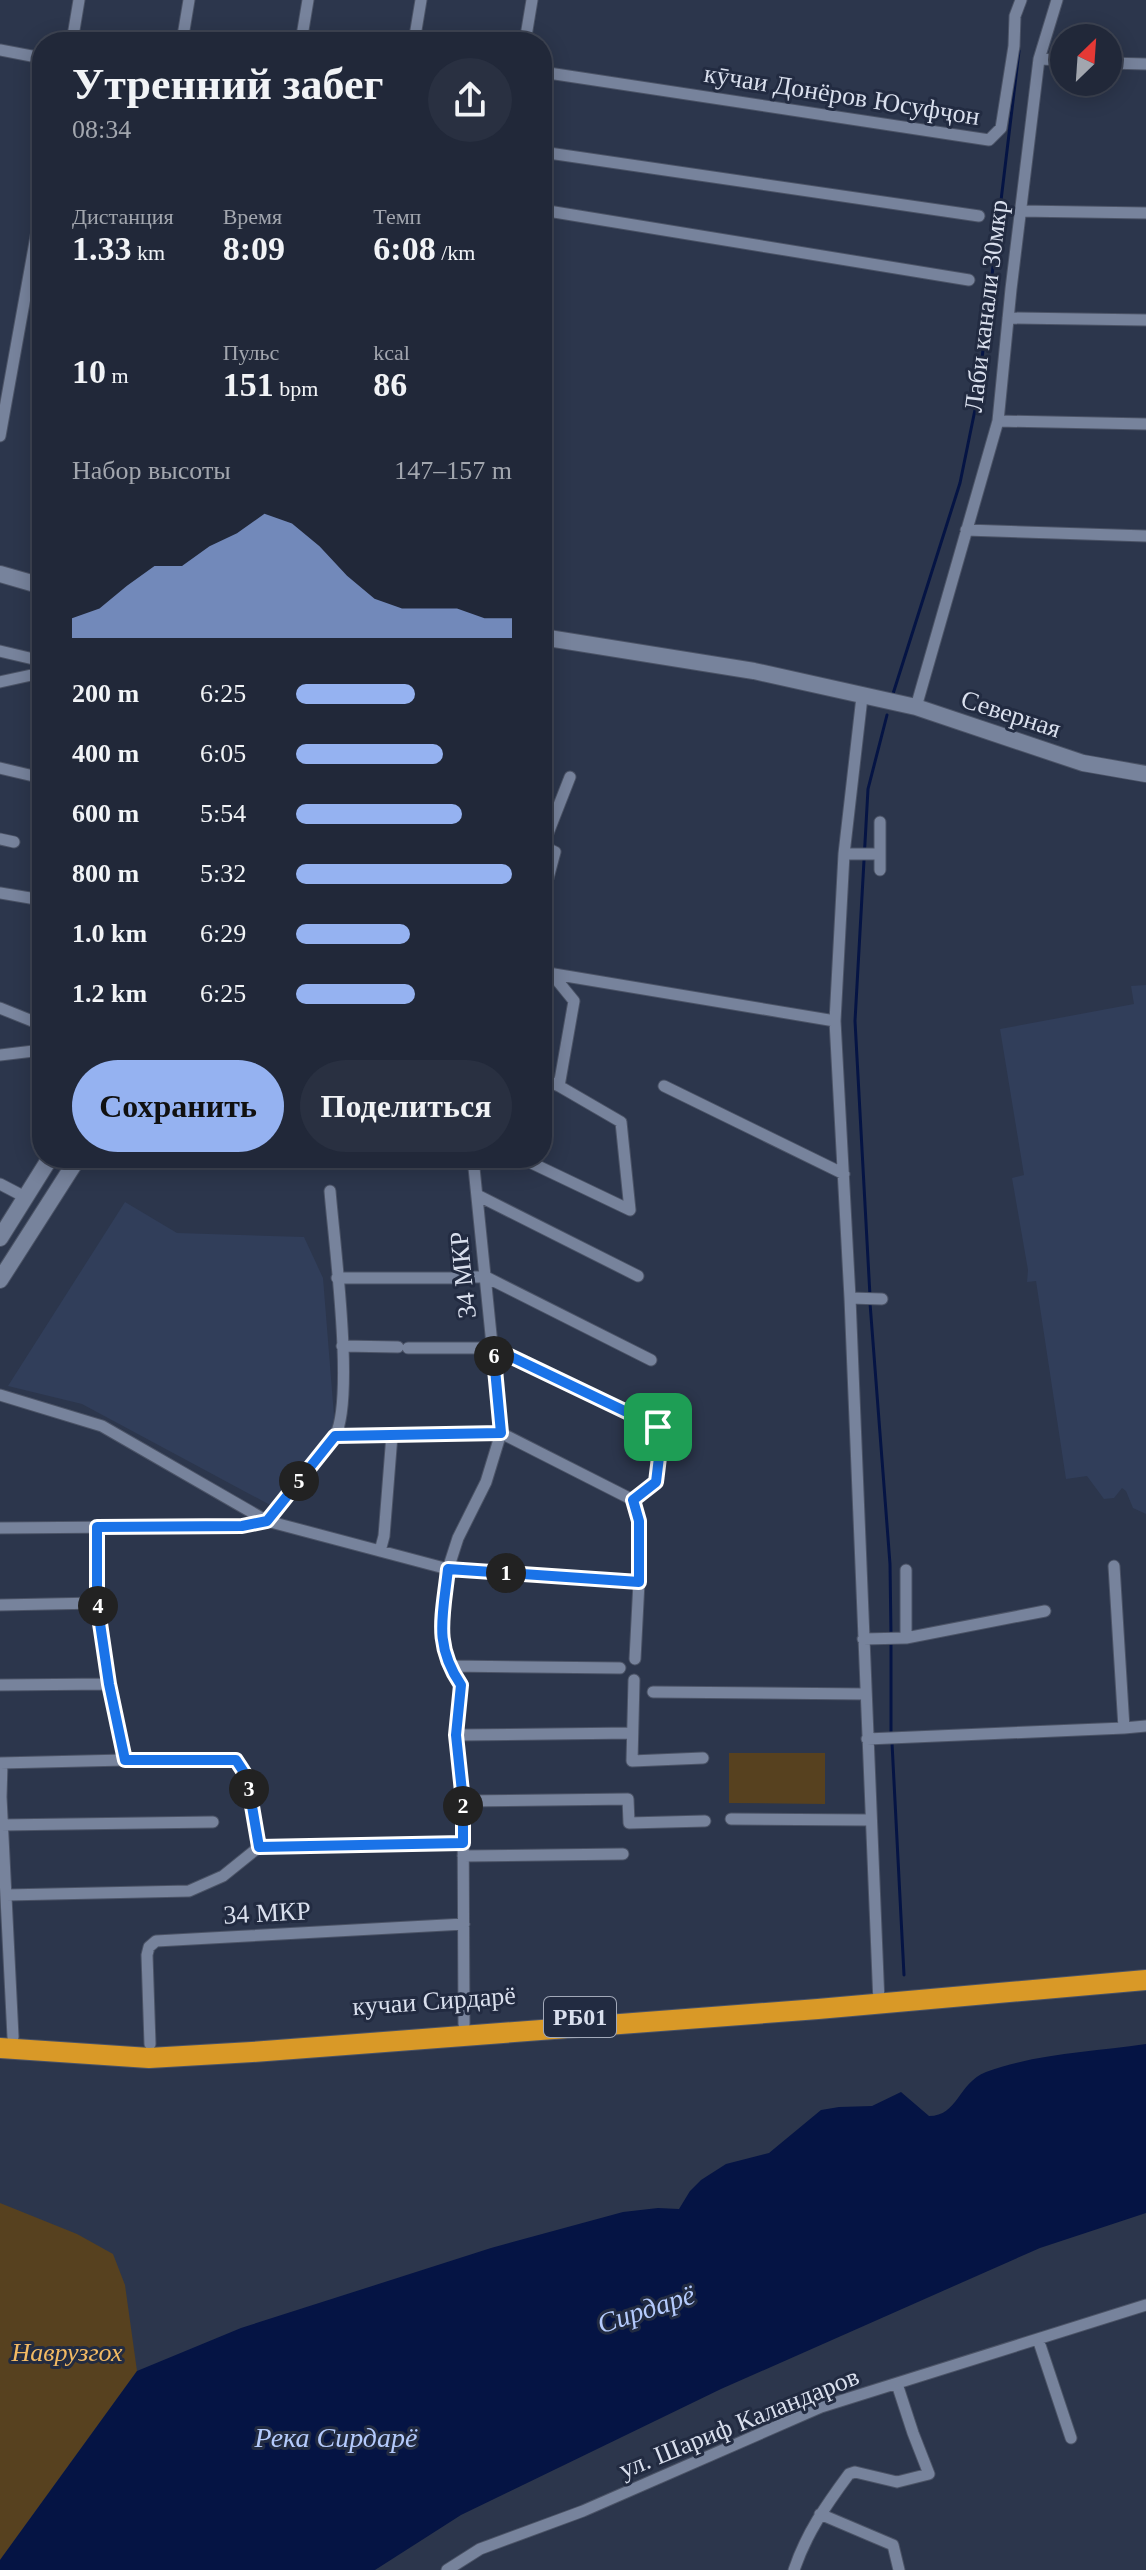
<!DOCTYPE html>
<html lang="ru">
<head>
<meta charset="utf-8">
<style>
	:root { --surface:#212839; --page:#293041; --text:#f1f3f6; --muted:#a2a6ae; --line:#3e4453; --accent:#95b2f1 }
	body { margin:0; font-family:Georgia,serif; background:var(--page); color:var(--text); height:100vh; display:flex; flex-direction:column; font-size:30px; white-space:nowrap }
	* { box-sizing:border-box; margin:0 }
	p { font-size:26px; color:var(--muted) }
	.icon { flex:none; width:44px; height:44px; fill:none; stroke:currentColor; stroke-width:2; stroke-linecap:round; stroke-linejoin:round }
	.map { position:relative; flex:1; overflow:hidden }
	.panel { position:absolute; left:32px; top:32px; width:520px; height:1136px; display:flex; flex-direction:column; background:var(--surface); border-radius:32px; box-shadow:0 4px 20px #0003,0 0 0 2px var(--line) }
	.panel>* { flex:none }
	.needle { width:52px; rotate:25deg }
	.tools { position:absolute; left:1050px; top:24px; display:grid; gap:16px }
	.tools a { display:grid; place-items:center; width:72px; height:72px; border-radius:50%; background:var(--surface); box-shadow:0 4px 20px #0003,0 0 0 2px var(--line); font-size:40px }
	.pin { position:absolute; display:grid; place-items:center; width:68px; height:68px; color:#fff; margin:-34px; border-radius:16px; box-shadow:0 4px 12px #0006 }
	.km { position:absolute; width:40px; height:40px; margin:-20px; border-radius:50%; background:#222; color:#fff; font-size:22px; line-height:40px; text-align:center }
	.round { display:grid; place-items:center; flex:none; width:84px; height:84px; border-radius:42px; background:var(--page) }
	.head { display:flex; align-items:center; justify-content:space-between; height:136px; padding:0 40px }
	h1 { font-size:44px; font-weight:600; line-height:60px }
	.figures { display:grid; grid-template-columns:repeat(3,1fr); gap:12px; height:136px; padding:8px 40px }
	.figures div { display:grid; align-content:center }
	.figures b { font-size:34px; font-weight:600 }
	.figures small { font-size:22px; font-weight:400 }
	.figures p { font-size:22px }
	.chart { height:224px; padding:16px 40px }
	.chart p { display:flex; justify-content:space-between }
	.chart svg { width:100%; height:144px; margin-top:8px; fill:var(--accent); opacity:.7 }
	.primary-button { display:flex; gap:16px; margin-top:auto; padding:16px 40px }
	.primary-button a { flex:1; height:92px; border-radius:48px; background:var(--accent); color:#111; font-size:32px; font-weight:600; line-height:92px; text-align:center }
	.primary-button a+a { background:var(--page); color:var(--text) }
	ul { padding:0 40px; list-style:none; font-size:26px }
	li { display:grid; grid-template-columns:128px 96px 1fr; align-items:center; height:60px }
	li i { height:20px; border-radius:10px; background:var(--accent) }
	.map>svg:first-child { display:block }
</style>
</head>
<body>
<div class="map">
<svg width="1146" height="2570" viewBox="0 0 1146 2570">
	<rect width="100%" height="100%" fill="#2c364c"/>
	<path fill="#313e5a" d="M1146,985V1514L1133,1508L1126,1491L1122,1488L1114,1498L1104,1499L1087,1476L1066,1479L1036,1281L1027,1282L1028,1270L1012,1178L1024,1175L1000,1029L1134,1004L1131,986Z
		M125,1202L177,1233L304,1237L323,1278L335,1428L272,1506L82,1404L8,1386Z"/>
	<path fill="#57411f" d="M729,1753H825V1804L729,1803Z
		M0,2203L77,2234L113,2254L125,2285L137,2371L0,2560Z"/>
	<path fill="#051444" d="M1146,2044V2213L1040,2248L721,2389L461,2515L375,2570H0V2560L137,2371L241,2328L491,2248L623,2212L658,2208L679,2209L690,2191L701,2180L726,2164L769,2153L821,2110L839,2107L872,2106L901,2092L929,2116C958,2116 958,2083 986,2072C1038,2053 1092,2052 1146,2044Z"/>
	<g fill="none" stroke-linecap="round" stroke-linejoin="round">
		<path stroke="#051444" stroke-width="3" d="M892,697L960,483L977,400L1019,51
			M870,1296L855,1021L868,789L887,715
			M870,1303L890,1564L891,1635
			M891,1643V1735
			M892,1743L904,1975"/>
		<g stroke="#4b5366" stroke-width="13">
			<path id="street" d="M72,42L79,0
				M182,42L189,0
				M301,42L308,0
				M414,42L421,0
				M525,42L532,0
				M0,50L42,58
				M1039,59L1064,60
				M1108,63L1146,64
				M542,72L989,140L1001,128L1014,46L1015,16L1021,0
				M542,152L979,216
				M542,210L969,280
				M1020,211L1146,213
				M1008,318L1146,320
				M998,421L1146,424
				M0,436L42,203
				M966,530L1146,536
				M0,651L42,661
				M0,682L36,674L42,668
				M862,697L844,854L835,1021L850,1298L879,2003
				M916,707L998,421L1011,289L1039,59L1057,0
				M0,768L42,778
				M0,839L14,842
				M844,854H880
				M880,870V822
				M542,886L548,878L555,852L543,846L570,777
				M0,893L42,900
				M542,972L835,1021
				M552,974L574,1001L559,1086L621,1122L630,1210
				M0,1008L42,1025
				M0,1055L42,1050
				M542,1078L559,1086
				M664,1086L844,1174
				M473,1158L501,1433L486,1482L458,1538L448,1569L639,1582L635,1659
				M521,1158L630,1210
				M0,1184L25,1197
				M477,1195L638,1276
				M467,1277H486L651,1360
				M337,1278H458
				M850,1298L882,1299
				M342,1346L398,1347
				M408,1348H493L658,1427L660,1449L656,1482L633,1500L639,1521V1582
				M0,1395L102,1426L267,1521L448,1569C444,1616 433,1644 461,1685L456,1735L463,1801L464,2024
				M335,1436L501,1433L633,1500
				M97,1527V1603L109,1684L125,1760H236L242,1766L247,1777L259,1847L463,1843
				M0,1528L242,1526L267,1521L335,1436C355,1399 334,1241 330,1191
				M380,1551L384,1536L392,1435
				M906,1570V1638
				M0,1605L97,1603
				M863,1639L906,1638L1045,1611
				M449,1666L620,1668
				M634,1680L632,1761L703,1758
				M0,1685L109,1684
				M653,1692L866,1694
				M1124,1728L1146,1726
				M456,1735L632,1733
				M867,1739L1124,1728L1114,1566
				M0,1763L125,1760
				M2,1763L1,1797L13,2037
				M463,1801L628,1799L629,1823L705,1821
				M731,1819L870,1820
				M0,1825L213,1822
				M463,1856L623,1854
				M6,1895L189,1891L223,1876L259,1847
				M150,2044L147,1955L149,1947L156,1941L464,1924
				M1038,2339L1071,2438
				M820,2514L893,2545L899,2570
				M447,2570L480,2549L583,2511L821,2407L1146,2305
				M794,2570C806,2534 826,2505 849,2474L855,2472L897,2482L929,2474L913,2433L897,2384"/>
		</g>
		<g stroke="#4b5366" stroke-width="18">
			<path id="secondary" d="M0,574L42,586
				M542,637L754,671L916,707L1083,763L1146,774
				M0,1238L50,1158
				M0,1280L78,1158"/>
		</g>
		<g stroke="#4b5366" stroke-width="22">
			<path id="highway" d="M0,2048L149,2058L252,2052L818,2009L1146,1980"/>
		</g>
		<use href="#street" stroke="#77839c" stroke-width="11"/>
		<use href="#secondary" stroke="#77839c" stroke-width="16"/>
		<use href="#highway" stroke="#d99927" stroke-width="20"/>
	</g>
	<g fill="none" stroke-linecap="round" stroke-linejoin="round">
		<g stroke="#fff" stroke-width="16">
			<path id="route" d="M493,1348L658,1427L660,1449L656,1482L633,1500L639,1521V1582L448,1569C443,1616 433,1644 461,1685L456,1735L463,1801V1843L259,1847L247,1777L236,1760H125L109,1684L97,1603V1527L242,1526L267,1521L335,1436L501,1433Z"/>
		</g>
		<use href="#route" stroke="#1a73e8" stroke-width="10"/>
	</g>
	<g text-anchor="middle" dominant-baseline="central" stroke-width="6" stroke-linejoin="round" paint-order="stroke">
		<rect fill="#222b41" stroke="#a2a9b9" stroke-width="2" x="544" y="1997" width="72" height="40" rx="6"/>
		<g font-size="24" font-weight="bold" fill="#d9dfed">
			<text x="580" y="2017">РБ01</text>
		</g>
		<g font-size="26" fill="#d9dfed" stroke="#222b41">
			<text transform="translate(842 95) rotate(9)">кӯчаи Донёров Юсуфҷон</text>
			<text transform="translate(986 306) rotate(-83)">Лаби канали 30мкр</text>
			<text transform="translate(1011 714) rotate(18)">Северная</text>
			<text transform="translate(463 1275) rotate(-96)">34 МКР</text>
			<text transform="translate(267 1913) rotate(-3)">34 МКР</text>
			<text transform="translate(434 2001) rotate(-4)">кучаи Сирдарё</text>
			<text transform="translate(739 2423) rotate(-22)">ул. Шариф Каландаров</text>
		</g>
		<g font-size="26" font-style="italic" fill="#f2ba63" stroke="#222b41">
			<text x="67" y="2352">Наврузгох</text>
		</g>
		<g font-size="28" font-style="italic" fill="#b4cafc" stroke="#222b41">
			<text transform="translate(646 2309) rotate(-18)">Сирдарё</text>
			<text x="336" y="2437">Река Сирдарё</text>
		</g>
	</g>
</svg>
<div class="tools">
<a><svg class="needle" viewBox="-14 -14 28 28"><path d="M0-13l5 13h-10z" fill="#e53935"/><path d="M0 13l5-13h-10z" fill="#a2a6ae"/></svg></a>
</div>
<div class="pin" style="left:658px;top:1427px;background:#1e9e55"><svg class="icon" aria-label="arrive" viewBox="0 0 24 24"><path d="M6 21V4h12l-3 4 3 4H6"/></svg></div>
<b class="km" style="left:506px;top:1573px">1</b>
<b class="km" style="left:463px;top:1806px">2</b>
<b class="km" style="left:249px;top:1789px">3</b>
<b class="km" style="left:98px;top:1606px">4</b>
<b class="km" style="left:299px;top:1481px">5</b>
<b class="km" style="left:494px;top:1356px">6</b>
<section class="panel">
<div class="head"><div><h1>Утренний забег</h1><p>08:34</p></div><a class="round"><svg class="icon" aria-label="share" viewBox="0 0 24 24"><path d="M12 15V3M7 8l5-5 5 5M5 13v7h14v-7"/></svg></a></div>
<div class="figures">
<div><p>Дистанция</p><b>1.33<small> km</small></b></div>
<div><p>Время</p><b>8:09</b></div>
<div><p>Темп</p><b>6:08<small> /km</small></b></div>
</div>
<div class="figures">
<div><b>10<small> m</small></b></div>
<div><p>Пульс</p><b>151<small> bpm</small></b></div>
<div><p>kcal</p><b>86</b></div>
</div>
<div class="chart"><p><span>Набор высоты</span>147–157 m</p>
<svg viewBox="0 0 160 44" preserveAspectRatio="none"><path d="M0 44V38L10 35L20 28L30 22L40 22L50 16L60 12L70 6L80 9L90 16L100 25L110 32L120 35L130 35L140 35L150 38L160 38V44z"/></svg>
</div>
<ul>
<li><b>200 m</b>6:25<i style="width:55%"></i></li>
<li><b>400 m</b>6:05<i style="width:68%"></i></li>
<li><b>600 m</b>5:54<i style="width:77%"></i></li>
<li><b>800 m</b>5:32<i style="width:100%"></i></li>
<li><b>1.0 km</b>6:29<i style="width:53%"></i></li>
<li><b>1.2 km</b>6:25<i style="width:55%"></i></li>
</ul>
<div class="primary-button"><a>Сохранить</a><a>Поделиться</a></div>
</section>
</div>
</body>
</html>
